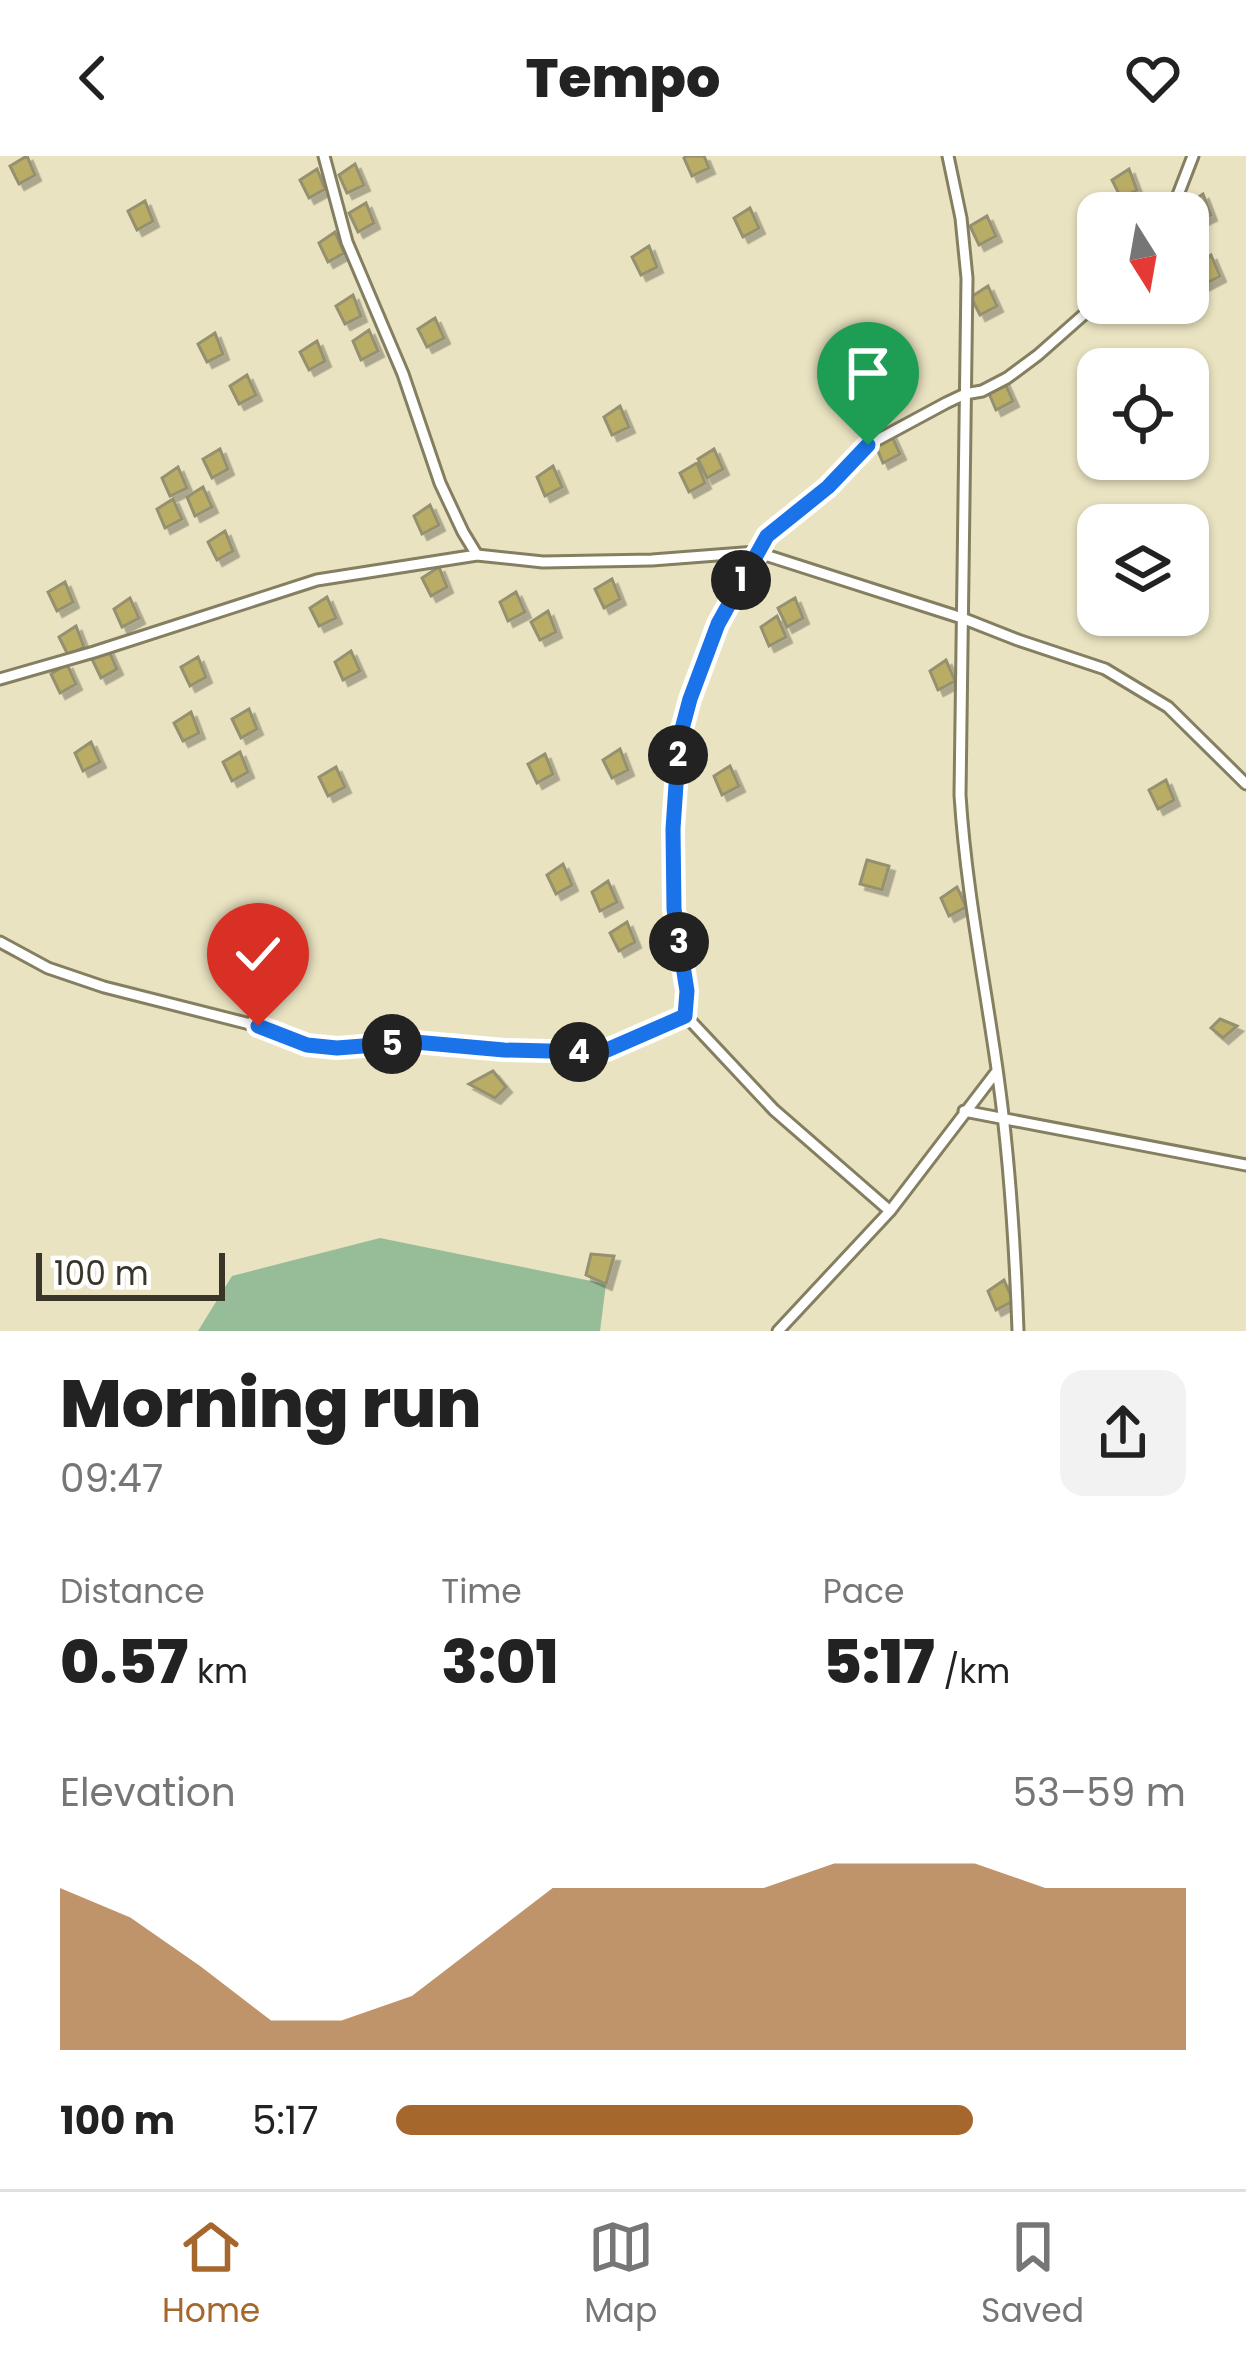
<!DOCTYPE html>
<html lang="en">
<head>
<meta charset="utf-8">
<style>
	:root { --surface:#fff; --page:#f2f2f2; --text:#222; --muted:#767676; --line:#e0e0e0; --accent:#a5672c }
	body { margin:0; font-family:Poppins,sans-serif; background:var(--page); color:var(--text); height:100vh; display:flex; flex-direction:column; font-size:45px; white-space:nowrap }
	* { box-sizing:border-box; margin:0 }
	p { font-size:39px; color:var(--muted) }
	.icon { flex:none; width:66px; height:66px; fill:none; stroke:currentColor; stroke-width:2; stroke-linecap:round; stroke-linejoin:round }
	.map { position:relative; height:1175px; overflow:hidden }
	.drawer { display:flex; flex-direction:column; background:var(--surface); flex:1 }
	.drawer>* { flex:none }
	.needle { width:78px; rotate:169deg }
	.tools { position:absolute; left:1077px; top:36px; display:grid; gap:24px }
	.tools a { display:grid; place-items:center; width:132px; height:132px; border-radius:24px; background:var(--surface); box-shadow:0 3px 9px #0004; font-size:60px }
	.scale { position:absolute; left:36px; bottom:30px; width:189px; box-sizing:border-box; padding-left:12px; border:6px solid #393629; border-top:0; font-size:33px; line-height:42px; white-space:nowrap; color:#393629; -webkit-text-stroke:9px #fff; paint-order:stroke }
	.pin { position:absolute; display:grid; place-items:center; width:102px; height:102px; color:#fff; margin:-123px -51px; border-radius:50% 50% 50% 0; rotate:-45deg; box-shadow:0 0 12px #0007 }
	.pin .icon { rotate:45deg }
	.km { position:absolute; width:60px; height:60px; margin:-30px; border-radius:50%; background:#222; color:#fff; font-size:33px; line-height:60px; text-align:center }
	.round { display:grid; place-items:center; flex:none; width:126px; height:126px; border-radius:24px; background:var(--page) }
	.headline { display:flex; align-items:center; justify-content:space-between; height:204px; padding:0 60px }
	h1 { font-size:66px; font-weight:800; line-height:90px }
	.figures { display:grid; grid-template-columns:repeat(3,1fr); gap:18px; height:204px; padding:12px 60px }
	.figures div { display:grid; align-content:center }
	.figures b { font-size:60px; font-weight:800 }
	.figures small { font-size:33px; font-weight:400 }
	.figures p { font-size:33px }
	.chart { height:336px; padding:24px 60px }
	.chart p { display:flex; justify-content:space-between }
	.chart svg { width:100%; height:216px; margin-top:12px; fill:var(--accent); opacity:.7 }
	ul { padding:0 60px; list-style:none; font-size:39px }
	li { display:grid; grid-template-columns:192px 144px 1fr; align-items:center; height:90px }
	li i { height:30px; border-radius:15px; background:var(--accent) }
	header { display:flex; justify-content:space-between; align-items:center; height:156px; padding:0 60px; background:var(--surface); font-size:54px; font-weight:800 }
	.tab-bar { display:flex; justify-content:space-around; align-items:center; height:168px; border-top:3px solid var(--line); background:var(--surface); font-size:33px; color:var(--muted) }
	.tab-bar a { display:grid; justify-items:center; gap:6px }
	.tab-bar .selected { color:var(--accent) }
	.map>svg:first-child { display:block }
</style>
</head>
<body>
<header><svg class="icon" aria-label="back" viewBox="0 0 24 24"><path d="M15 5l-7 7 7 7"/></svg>Tempo<svg class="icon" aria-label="heart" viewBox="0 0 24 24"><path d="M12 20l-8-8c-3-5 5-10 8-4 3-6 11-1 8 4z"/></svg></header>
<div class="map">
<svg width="1246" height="1175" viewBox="0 0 1246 1175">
	<defs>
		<filter id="shadow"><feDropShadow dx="5.5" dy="5.5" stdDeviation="0" flood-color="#0004"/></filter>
	</defs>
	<rect width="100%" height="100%" fill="#e9e3c1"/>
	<path fill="#96bc98" d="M380,1082L606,1128L600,1175H198L232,1120Z"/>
	<path fill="#b9ac65" stroke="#959070" stroke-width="3" filter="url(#shadow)" d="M27,0L35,19L19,28L10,10Z
		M686,0H704L709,12L692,20L684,2Z
		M355,8L364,29L347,37L339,19Z
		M317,13L325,33L309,42L300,24Z
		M1129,13L1137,34L1121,42L1112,24Z
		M1203,38L1211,59L1195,67L1186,49Z
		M145,45L153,65L137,74L128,55Z
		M366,47L374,67L358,76L349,57Z
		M750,52L759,72L743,81L734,62Z
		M987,60L996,80L979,89L970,70Z
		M335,76L344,97L328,106L319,87Z
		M649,90L657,111L641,119L632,101Z
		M1211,99L1220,120L1203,129L1195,110Z
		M988,130L997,150L980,159L971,141Z
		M353,139L361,160L345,168L336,150Z
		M435,162L444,182L427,191L418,173Z
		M369,174L378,195L361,204L353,185Z
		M215,177L223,198L207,206L198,188Z
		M317,185L325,205L309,214L300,196Z
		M247,219L256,239L239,248L230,230Z
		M1004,225L1013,245L996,254L988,235Z
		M620,250L629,271L612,279L604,261Z
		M891,278L900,298L883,307L875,288Z
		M220,293L228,313L212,322L203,303Z
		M714,293L723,313L707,322L698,303Z
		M697,307L705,327L689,336L680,317Z
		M553,310L562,331L545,340L537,321Z
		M178,311L187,332L170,340L162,322Z
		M203,331L212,351L195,360L187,341Z
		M173,343L182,363L165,372L157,353Z
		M430,349L439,369L422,378L414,360Z
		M225,375L233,395L217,404L208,386Z
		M439,411L447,431L431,440L422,422Z
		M612,423L620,443L604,452L595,433Z
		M65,426L73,446L57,455L48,436Z
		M516,436L525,456L508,465L500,446Z
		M327,441L336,462L319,470L310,452Z
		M130,442L139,462L122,471L114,453Z
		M795,442L803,462L787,471L778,452Z
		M548,455L556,476L540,484L531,466Z
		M777,460L786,481L769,490L761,471Z
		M76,470L84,491L68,499L59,481Z
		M108,493L117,513L101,522L92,503Z
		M351,495L360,515L343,524L335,506Z
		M198,501L206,521L190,530L181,511Z
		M946,504L955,525L938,534L930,515Z
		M67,508L76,528L60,537L51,518Z
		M249,553L257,573L241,582L232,563Z
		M191,556L199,577L183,585L174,567Z
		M91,586L100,606L83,615L75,597Z
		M620,593L628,614L612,622L603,604Z
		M240,596L248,616L232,625L223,606Z
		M545,598L553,618L537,627L528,608Z
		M730,610L739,630L722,639L714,620Z
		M336,611L345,631L328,640L319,621Z
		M1166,624L1174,644L1158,653L1149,634Z
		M867,704L889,710L882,734L860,728Z
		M563,708L572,729L556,738L547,719Z
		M608,725L617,746L600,755L592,736Z
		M957,731L966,751L949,760L941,742Z
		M627,766L635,786L619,795L610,777Z
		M1220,863L1237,870L1223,882L1211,872Z
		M493,915L506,931L495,942L469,928Z
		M591,1098L614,1100L606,1128L586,1119Z
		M1004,1124L1013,1145L996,1154L988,1135Z"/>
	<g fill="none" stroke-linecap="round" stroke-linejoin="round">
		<g stroke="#847f60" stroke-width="15">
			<path id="minor" d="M324,0L347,86L403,218L440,327L463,376L477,399L543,406L652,404L756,396L962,462L1018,484L1105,513L1168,551L1246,628
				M948,0L961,62L967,122L960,639C966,734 985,826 998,920C1010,1006 1015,1088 1018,1175
				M1171,57L1193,0
				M0,523L94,496L317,424L477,399
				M0,786L48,812L104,831L258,870L307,889L337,892L415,886L504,894L590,896L607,894L685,859
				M964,955L1246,1009
				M890,1055L774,954L685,859L687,835L674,753L673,673L679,584L718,468L756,396L767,379L828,331L868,289L946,247L965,238L982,235L1007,222L1038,199L1098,146
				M778,1175L890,1055L997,915"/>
		</g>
		<use href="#minor" stroke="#fff" stroke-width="9"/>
	</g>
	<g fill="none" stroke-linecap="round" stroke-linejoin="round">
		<g stroke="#fff" stroke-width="24">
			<path id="route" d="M258,870L307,889L337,892L415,886L504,894L590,896L607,894L685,860L687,835L674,753L673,673L679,584L690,543L718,468L767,380L828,331L868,289"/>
		</g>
		<use href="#route" stroke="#1a73e8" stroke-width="15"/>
	</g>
</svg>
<div class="tools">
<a><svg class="needle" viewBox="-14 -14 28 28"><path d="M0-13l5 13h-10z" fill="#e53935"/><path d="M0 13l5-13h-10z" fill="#767676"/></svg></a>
<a><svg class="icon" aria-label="locate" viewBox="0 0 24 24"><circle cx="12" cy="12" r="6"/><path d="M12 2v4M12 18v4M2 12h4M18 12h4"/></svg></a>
<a><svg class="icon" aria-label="layers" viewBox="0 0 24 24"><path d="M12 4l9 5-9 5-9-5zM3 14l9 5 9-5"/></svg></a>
</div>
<div class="scale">100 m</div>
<div class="pin" style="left:868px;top:289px;background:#1e9e55"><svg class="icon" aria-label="arrive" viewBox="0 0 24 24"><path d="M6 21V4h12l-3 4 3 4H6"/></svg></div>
<div class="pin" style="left:258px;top:870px;background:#d93025"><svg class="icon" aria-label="check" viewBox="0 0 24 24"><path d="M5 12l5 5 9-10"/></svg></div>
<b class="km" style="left:741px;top:424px">1</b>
<b class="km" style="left:678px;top:599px">2</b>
<b class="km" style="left:679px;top:786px">3</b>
<b class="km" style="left:579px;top:896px">4</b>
<b class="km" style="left:392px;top:888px">5</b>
</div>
<section class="drawer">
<div class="headline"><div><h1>Morning run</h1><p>09:47</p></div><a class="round"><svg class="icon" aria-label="share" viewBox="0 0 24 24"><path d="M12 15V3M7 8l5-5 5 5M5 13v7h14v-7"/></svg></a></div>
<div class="figures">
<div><p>Distance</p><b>0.57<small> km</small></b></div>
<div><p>Time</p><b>3:01</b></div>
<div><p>Pace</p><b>5:17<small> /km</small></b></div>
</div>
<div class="chart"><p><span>Elevation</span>53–59 m</p>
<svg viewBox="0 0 160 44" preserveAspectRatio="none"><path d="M0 44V11L10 17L20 27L30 38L40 38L50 33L60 22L70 11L80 11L90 11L100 11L110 6L120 6L130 6L140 11L150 11L160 11V44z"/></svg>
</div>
<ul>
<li><b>100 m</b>5:17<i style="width:73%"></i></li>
</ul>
</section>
<nav class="tab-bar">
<a class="selected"><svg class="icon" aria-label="home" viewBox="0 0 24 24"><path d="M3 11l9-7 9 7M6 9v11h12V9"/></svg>Home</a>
<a><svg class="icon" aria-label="map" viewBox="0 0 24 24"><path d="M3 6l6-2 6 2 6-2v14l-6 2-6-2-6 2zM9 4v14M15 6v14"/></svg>Map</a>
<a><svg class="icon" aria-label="saved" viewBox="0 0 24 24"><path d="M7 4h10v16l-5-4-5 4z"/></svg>Saved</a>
</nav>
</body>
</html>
